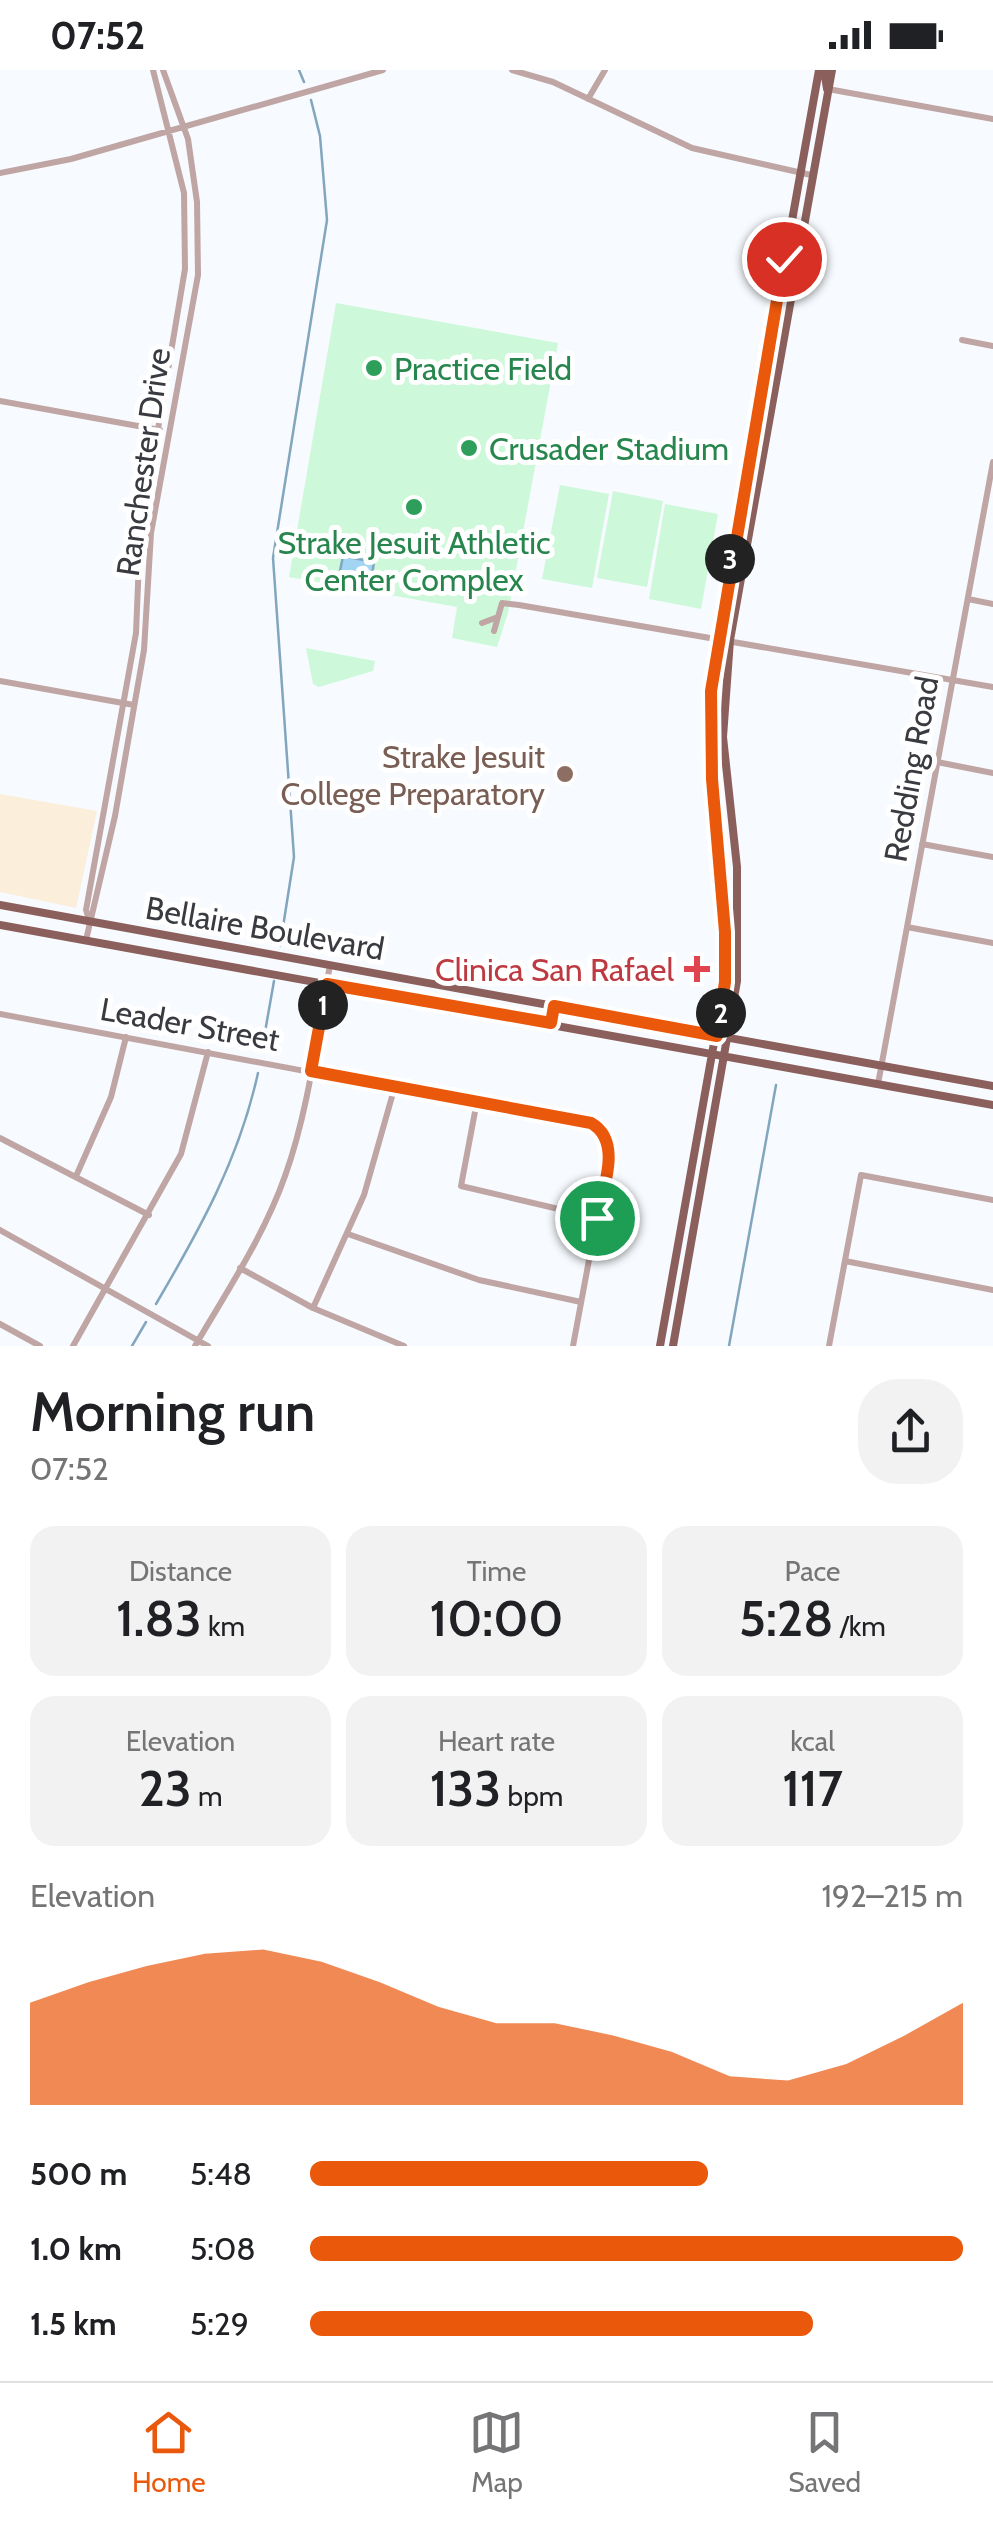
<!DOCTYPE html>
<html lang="en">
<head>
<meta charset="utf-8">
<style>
	:root { --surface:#fff; --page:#f2f2f2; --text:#202124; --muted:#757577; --line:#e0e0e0; --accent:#ea580c }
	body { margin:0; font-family:Cabin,sans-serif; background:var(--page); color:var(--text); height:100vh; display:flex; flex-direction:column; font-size:38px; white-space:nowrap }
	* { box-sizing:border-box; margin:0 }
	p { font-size:32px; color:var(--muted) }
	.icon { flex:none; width:55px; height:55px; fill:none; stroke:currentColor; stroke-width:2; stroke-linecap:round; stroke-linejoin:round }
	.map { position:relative; height:1276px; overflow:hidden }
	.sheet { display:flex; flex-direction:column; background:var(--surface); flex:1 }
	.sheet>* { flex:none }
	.pin { position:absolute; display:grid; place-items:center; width:85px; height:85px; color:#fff; margin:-42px; border:5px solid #fff; border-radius:50%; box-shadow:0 2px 10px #0007 }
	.km { position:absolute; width:50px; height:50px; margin:-25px; border-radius:50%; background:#222; color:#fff; font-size:28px; line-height:50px; text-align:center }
	.round { display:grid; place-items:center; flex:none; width:105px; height:105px; border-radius:40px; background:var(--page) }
	.head { display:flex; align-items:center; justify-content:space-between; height:170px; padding:0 30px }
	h1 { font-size:55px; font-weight:600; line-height:75px }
	.stats { display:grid; grid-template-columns:repeat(3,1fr); gap:15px; height:170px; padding:10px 30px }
	.stats div { display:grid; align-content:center; border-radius:25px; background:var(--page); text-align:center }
	.stats b { font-size:50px; font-weight:600 }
	.stats small { font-size:28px; font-weight:400 }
	.stats p { font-size:28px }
	.chart { height:280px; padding:20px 30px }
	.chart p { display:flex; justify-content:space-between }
	.chart svg { width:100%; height:180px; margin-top:10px; fill:var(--accent); opacity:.7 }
	ul { padding:0 30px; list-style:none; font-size:32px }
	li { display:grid; grid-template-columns:160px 120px 1fr; align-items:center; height:75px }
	li i { height:25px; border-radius:12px; background:var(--accent) }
	.status { display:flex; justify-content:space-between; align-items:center; height:70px; padding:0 50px; background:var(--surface); direction:ltr }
	.status svg { height:28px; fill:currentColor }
	.tab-bar { display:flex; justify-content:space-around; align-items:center; height:140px; border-top:2px solid var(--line); background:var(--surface); font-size:28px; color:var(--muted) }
	.tab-bar a { display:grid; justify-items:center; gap:5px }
	.tab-bar .current { color:var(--accent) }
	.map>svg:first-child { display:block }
</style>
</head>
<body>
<div class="status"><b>07:52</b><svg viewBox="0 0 49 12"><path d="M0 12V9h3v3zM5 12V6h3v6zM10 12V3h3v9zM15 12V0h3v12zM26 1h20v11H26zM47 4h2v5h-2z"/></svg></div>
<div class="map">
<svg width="993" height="1276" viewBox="0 0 993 1276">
	<rect width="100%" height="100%" fill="#f7fafe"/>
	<path fill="#fbeeda" d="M0,724L97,741L76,838L0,822Z"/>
	<path fill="#cdf9da" d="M336,233L558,273L508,543L497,577L452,568L457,537L289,507Z
		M560,415L609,424L592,518L542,509Z
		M613,421L663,431L647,517L597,508Z
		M665,434L718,444L701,539L649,529Z
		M306,578L375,591L373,601L319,617L313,614Z"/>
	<path fill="#a2d4f3" stroke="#82a6bd" stroke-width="2.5" d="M343,486L374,492L371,512L339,506Z"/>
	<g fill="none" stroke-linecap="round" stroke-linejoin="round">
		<path stroke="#82a6bd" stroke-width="2.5" d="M299,0L304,12
			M280,876L294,787L273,488L327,150L320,66L311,30
			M262,979L274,911
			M156,1234C200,1159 239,1089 258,1003
			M132,1276L146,1252
			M729,1276L776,1015"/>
		<path stroke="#bfa5a3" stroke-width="6" d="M512,0L553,12L692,78L811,105
			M828,19L993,49
			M588,29L605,0
			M0,103L71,89L383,0
			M962,270L993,276
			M0,331L160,360
			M968,529L993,534
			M482,553L498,547
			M494,561L502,533L519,535L993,617
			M0,611L134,635
			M937,692L993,703
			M922,774L993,787
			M89,850L86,840L136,563L140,466L185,199L184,123L153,0
			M907,857L993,873
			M86,870L115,746L144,580L151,463L198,205L197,132L188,69L163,0
			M0,944L598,1056L610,1077L573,1276
			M878,1014L993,392
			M477,1031L461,1116L597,1148
			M0,1068L149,1145
			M77,1104L111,1027L126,967
			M0,1160L208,1276
			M348,1164L479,1210L581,1232
			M845,1191L993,1220
			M240,1198L313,1238L404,1276
			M313,1238L364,1125L395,1016
			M0,1254L40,1276
			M73,1276L181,1084L208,982
			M195,1276C227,1221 264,1166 285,1106C309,1039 317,965 330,895
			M829,1276L861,1105L993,1130"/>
		<path stroke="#8b605c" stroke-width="8" d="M824,0L827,19
			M0,835L993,1016
			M0,855L993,1035
			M660,1276L725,911L722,792L710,666L715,580L819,0
			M673,1276L737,911V797L723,667L730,570L832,0"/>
	</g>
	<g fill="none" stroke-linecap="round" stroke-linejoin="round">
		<g stroke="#fff" stroke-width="20">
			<path id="route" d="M597,1148C603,1118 623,1071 591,1053L311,1001L327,914L551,953L554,936L717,966L725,912V862L712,709L711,621L784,189"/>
		</g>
		<use href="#route" stroke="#ea580c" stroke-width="12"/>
	</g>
	<g fill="#2e9e5b" stroke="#fff" stroke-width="4">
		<circle cx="374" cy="298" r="10"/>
		<circle cx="469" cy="378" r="10"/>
		<circle cx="414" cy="437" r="10"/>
	</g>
	<circle fill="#8d6e63" stroke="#fff" stroke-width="4" cx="565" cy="704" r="10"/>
	<path fill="#e0444e" stroke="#fff" stroke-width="4" d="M692 884h10v10h10v10h-10v10h-10v-10h-10v-10h10z"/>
	<g text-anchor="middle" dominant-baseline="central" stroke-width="10" stroke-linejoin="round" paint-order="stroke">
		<g font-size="32" fill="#27864d" stroke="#fff" text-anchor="start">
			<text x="394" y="298">Practice Field</text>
			<text x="489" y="378">Crusader Stadium</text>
			<text x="414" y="472" text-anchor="middle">Strake Jesuit Athletic<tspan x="414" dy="37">Center Complex</tspan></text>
		</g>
		<g font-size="32" fill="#393b40" stroke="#fff">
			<text transform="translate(143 392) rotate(-82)">Ranchester Drive</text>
			<text transform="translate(911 699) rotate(-80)">Redding Road</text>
			<text transform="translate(265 858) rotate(10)">Bellaire Boulevard</text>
			<text transform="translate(190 954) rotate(10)">Leader Street</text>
		</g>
		<g font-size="32" fill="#785e54" stroke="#fff" text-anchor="end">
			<text x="545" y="686">Strake Jesuit<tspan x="545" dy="37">College Preparatory</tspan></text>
		</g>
		<g font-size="32" fill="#be3a42" stroke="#fff" text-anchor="end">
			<text x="674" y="899">Clinica San Rafael</text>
		</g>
	</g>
</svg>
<div class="pin" style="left:597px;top:1148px;background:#1e9e55"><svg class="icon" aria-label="arrive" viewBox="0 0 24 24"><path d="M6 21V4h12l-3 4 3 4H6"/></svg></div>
<div class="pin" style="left:784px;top:189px;background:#d93025"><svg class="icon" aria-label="check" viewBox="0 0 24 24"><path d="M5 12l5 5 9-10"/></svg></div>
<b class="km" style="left:323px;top:935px">1</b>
<b class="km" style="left:721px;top:943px">2</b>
<b class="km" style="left:730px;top:489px">3</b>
</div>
<section class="sheet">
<div class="head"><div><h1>Morning run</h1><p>07:52</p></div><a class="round"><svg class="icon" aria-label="share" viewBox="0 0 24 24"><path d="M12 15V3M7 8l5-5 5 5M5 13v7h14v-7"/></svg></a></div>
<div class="stats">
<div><p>Distance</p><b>1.83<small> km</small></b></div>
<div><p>Time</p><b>10:00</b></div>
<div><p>Pace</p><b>5:28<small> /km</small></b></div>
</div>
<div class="stats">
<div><p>Elevation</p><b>23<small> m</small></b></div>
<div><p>Heart rate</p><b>133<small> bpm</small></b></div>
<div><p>kcal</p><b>117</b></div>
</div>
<div class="chart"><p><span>Elevation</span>192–215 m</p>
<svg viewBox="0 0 160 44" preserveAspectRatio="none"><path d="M0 44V19L10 14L20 10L30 7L40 6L50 9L60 14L70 20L80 24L90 24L100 27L110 31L120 37L130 38L140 34L150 27L160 19V44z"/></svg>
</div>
<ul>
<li><b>500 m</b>5:48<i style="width:61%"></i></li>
<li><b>1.0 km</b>5:08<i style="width:100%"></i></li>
<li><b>1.5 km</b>5:29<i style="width:77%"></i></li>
</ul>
</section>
<nav class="tab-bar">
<a class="current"><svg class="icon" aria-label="home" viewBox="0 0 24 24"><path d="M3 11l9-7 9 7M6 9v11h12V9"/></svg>Home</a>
<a><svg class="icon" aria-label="map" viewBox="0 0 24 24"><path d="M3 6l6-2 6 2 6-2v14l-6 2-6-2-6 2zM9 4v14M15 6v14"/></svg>Map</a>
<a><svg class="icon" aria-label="saved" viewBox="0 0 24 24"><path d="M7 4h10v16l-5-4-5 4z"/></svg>Saved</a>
</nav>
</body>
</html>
